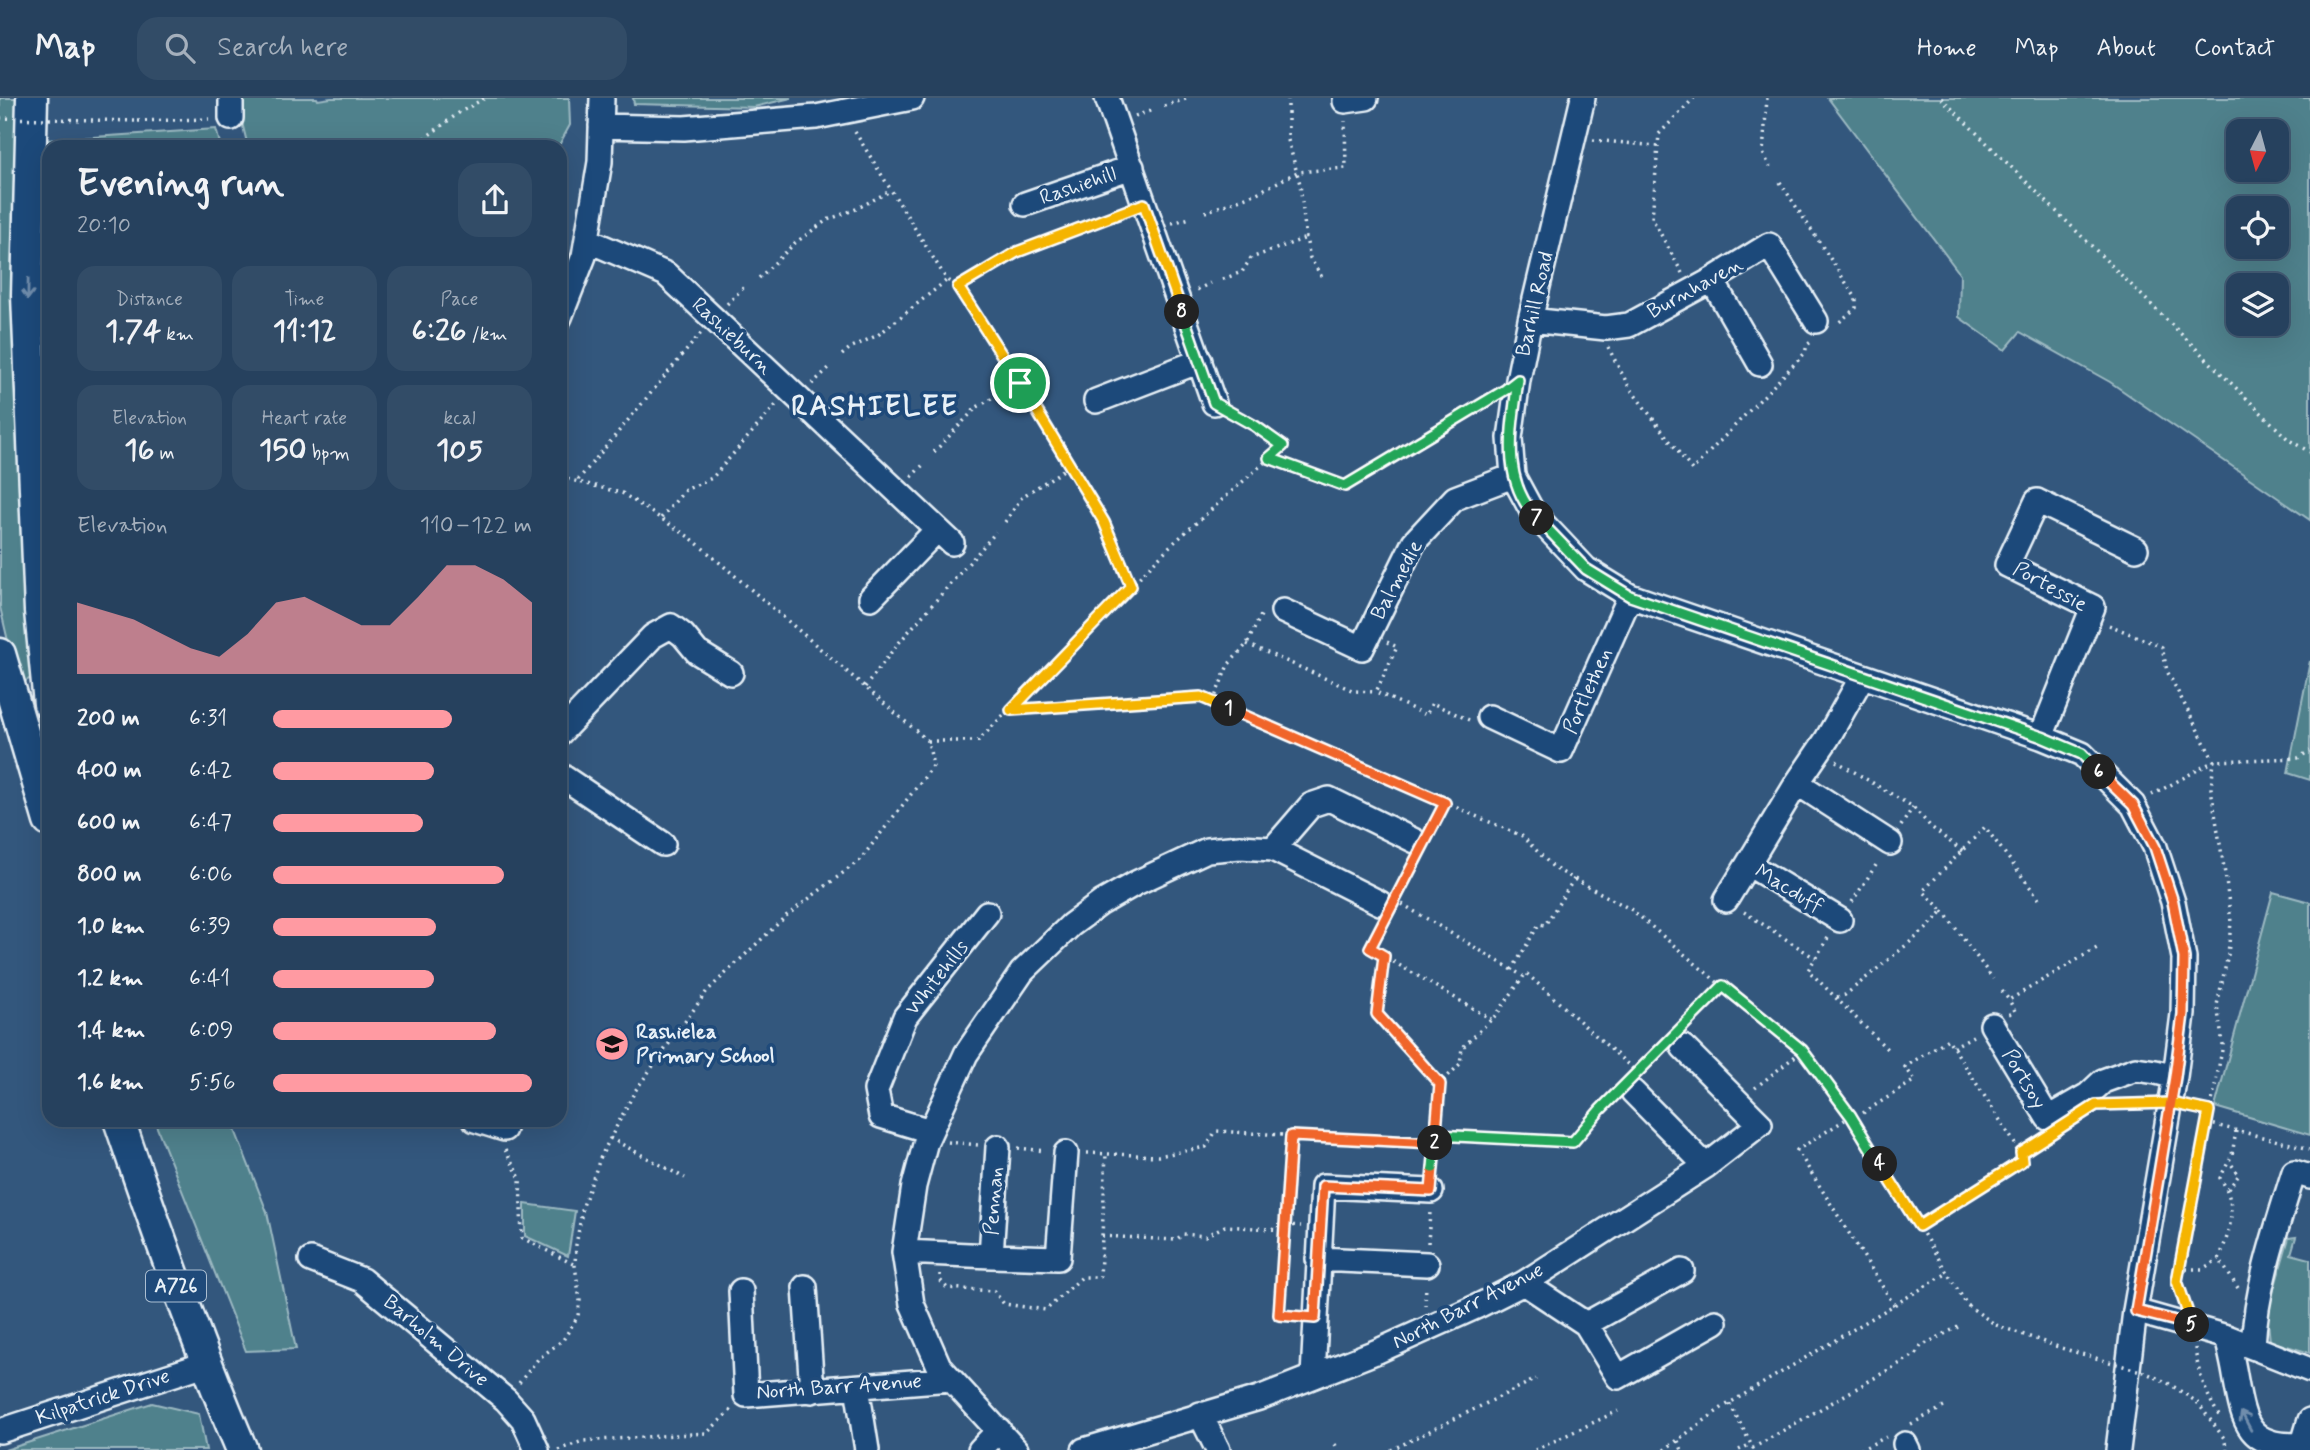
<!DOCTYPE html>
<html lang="en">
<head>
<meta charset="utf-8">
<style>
	:root { --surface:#26415e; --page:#324c67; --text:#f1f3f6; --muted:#a4afbc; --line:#425a73; --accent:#ff9aa2 }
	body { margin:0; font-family:Mynerve,sans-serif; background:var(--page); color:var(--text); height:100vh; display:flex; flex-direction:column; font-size:26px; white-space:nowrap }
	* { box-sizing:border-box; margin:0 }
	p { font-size:23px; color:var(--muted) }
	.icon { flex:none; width:38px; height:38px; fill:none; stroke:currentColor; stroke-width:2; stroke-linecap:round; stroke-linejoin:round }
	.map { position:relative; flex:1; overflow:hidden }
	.panel { position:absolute; left:42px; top:42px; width:525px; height:987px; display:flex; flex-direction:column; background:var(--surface); border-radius:21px; box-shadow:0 7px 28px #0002,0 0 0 2px var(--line) }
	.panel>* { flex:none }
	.needle { width:46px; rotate:186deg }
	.tools { position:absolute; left:2226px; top:21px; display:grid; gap:14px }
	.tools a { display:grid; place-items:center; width:63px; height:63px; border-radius:14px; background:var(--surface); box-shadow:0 7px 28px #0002,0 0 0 2px var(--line); font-size:35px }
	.pin { position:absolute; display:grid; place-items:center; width:60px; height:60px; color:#fff; margin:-30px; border:4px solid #fff; border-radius:50%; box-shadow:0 2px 7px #0007 }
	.km { position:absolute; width:35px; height:35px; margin:-18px; border-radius:50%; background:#222; color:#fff; font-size:19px; line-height:35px; text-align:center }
	.round { display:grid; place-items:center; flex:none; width:74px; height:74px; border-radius:21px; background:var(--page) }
	.summary { display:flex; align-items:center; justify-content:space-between; height:119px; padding:0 35px }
	h1 { font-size:38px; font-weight:800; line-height:52px }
	.figures { display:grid; grid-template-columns:repeat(3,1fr); gap:10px; height:119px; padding:7px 35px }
	.figures div { display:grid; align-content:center; border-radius:18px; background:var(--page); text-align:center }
	.figures b { font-size:30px; font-weight:800 }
	.figures small { font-size:19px; font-weight:400 }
	.figures p { font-size:19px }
	.chart { height:196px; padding:14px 35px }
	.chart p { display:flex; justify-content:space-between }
	.chart svg { width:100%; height:126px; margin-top:7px; fill:var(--accent); opacity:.7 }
	ul { padding:0 35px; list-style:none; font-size:23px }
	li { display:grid; grid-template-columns:112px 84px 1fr; align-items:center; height:52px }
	li i { height:18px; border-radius:9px; background:var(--accent) }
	header { display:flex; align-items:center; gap:42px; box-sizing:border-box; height:98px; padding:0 35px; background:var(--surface); border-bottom:2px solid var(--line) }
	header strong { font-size:33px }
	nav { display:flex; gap:38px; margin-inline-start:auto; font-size:24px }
	.search { width:490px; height:63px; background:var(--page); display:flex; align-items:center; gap:18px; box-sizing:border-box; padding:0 24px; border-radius:21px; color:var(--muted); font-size:26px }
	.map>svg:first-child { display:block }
</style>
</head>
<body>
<header>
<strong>Map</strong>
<div class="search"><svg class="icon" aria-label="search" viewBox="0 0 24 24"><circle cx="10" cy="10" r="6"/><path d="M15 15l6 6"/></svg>Search here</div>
<nav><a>Home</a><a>Map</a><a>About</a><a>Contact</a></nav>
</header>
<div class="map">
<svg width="2310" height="1352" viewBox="0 0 2310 1352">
	<rect width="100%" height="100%" fill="#33577d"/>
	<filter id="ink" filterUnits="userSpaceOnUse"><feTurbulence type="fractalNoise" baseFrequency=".0143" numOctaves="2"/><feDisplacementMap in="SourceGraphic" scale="14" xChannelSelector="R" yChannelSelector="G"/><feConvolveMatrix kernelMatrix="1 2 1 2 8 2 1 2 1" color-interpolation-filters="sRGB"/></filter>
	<g filter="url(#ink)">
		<path fill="#4f818c" stroke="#9cb9c2" stroke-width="2" fill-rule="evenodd" d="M0,0H19L32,579L26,583H22L16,577L0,509Z
			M241,0H317L318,2L331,0H569L570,27L558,49H248L239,12Z
			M633,0H791L754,9L634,6Z
			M1828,0H2310V422L2110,284L2020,234L2005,252L1959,219L1960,176ZM2238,33H2277V72H2238ZM2238,110H2277V149H2238ZM2238,187H2277V226H2238Z
			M216,31L221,49H49V105L47,42Z
			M2310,563V682L2288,675Z
			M2273,794L2310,804V1037L2215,1009Z
			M154,1022H231L267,1114L296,1251L246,1253Z
			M525,1106L575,1113L568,1158L525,1138Z
			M2296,1139L2291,1156L2310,1161V1255L2270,1243L2267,1215L2289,1140Z
			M152,1305L199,1316L206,1352H5Z"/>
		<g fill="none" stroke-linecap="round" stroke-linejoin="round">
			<g stroke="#e8f1f8" stroke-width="28">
				<path id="minor" d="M1107,0L1214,305
					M1583,0L1530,222L1518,282L1510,340L1513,378L1533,415L1586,471L1630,498L2041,639L2082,656L2133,707L2155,749L2173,804L2184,860L2183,916L2175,979L2135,1213L2118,1352
					M1345,3L1366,0
					M231,20V0
					M601,28L684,30L816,19L912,0
					M1025,106L1132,69
					M587,142L666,176L952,445
					M1712,182L1760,266
					M560,219L584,158L600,64L602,0
					M1530,222L1606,230L1629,227L1712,182L1769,147L1816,223
					M1096,303L1200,263
					M871,500L937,432
					M1283,513L1362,550L1414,444L1455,400L1513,378
					M1489,619L1561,653L1630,498
					M560,635L653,538L671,528L683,537L697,554L731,575
					M2041,639L2093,509L2007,467L2037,403L2136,451
					M560,677L663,746
					M1797,685L1827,641L1862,579
					M1273,751L1311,707L1329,701L1415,743
					M1726,802L1748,766
					M1840,822L1748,766L1797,685L1890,745
					M1992,927L2048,1020L2088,997L2103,983L2136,971L2156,974L2175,979
					M1633,994L1706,1068
					M475,1022L504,1031
					M930,1033L881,1018L876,992L905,919L987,815
					M904,1154L991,1158L998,1049
					M991,1158L1058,1160L1066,1055
					M1318,1161L1427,1166
					M311,1162L362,1182L506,1302L523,1321L537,1352
					M1524,1185L1586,1226L1618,1279L1715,1224
					M805,1189L812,1293
					M741,1193L746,1297L951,1281
					M2135,1213L2227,1239L2310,1272
					M1586,1226L1682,1173
					M2227,1239C2230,1252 2233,1265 2235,1277C2243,1322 2246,1352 2304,1346
					M2253,1248C2256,1189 2276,1131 2294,1074L2310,1079
					M1313,1278L1323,1088L1431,1093
					M857,1289L867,1352
					M1200,1316L1218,1352
					M0,1333L205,1266
					M1905,1346L1908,1352
					M980,1352L999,1332
					M1016,1352L939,1268L912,1206L904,1154L914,1088L926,1043L966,956L1022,874L1071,827L1101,805L1136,785L1207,752L1240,749L1273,751L1380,805
					M1084,1352L1259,1300L1378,1253L1478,1208L1524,1185L1706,1068L1760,1026L1683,949
					M2301,1352L2310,1322"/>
			</g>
			<g stroke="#e8f1f8" stroke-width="35">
				<path id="major" d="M32,0L27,197L40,513L49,606
					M0,556L49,723
					M119,1022C157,1134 196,1244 242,1352"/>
			</g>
			<path stroke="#e8f1f8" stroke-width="3.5" stroke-dasharray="2 5" stroke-linecap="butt" d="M1288,0V42L1300,86L1306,140L1310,160L1322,179
				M1767,0L1763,55L1770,69
				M1941,0L2289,342L2310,354
				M1164,8L1189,0
				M1135,18L1153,12
				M138,23L209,21
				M855,34L947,182L958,189L1071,367L1104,424L1131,488
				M1593,42L1657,48
				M413,49L460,14L485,0
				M1780,84L1856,200V210L1837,226
				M1205,114L1257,95L1297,74L1346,70L1345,23
				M1172,125L1190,120
				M1682,175L1652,120L1659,36L1694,0
				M759,180L795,145L827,122L856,111L890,93
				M1223,181L1242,174L1251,160L1306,140
				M959,189L1017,154L1126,113
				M1197,192L1210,185
				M727,206L745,188
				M1608,249L1629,289L1692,372L1805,255L1807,247L1811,244
				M842,257L850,250L878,237L947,182
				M812,286L831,268
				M934,354L977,309L1020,285
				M1269,360L1345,388L1493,299
				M911,379L924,366
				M578,382L701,235
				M661,420L685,392L712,380L776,307
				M1005,424L1022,399L1071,367
				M2109,527L2162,549L2167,573L2214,663L2211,691L2226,782L2231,824L2228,857L2217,907L2223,947L2177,1183L2185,1206
				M1387,544L1397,549L1376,594L1426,617L1432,605L1469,622
				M1247,546L1354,593L1376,594
				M865,589L896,548L996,434
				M1213,604L1228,567L1247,546L1262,515
				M1011,612L1201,599L1522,738L1554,770L1632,812L1723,889L1684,928
				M928,643H978L1169,449L1283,348L1255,328L1231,314
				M1836,663L1913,709L1931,729L1962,753
				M2152,697L2214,663L2298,660L2310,653
				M1901,728L1913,709
				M1432,730L1445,704
				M1398,796L1414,765
				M1852,804L1878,764
				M1402,806L1523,878
				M1943,813L1993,881
				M1744,814L1815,860
				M1383,824L1370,850L1491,921
				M1828,840L1808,872L1890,954
				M1383,859L1377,916L1440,986
				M1512,872L1539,826L1545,827L1574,781
				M1723,889L1803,952L1851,1018L1967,1207L1996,1227
				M2002,893L2009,902
				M1837,899L1845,897L1926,831L1943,813L1923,793L1985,729L2039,801
				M2009,916L2015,913L2009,902L2097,850
				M1953,949L1973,938
				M1637,975L1662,951
				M1755,990L1803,952
				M2110,1006L2148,1005
				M2190,1009L2209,1013
				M1863,1015L1915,982L1905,969L1948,941L2021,1055
				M1851,1018L1797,1052L1894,1207
				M2207,1025L2310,1051
				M2236,1033L2232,1057L2220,1080C2239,1107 2230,1133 2219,1161L2238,1190
				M1436,1037L1440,986L1460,966L1462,950L1497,916L1526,875L1633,971
				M1291,1038L1279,1217L1296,1218
				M610,1040L685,1080
				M948,1044L979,1047
				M1018,1050L1045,1053
				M505,1052L520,1080L522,1140L575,1167
				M1087,1055L1158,1058L1206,1049L1216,1033L1435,1046
				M1433,1071L1436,1037L1573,1043L1612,1000
				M2228,1091L2239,1077L2229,1063
				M1286,1127L1301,1128
				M1919,1128L2022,1063L2021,1055L2043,1041
				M1102,1138L1176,1142L1183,1136L1205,1138L1225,1128L1285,1132
				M1428,1145L1430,1114
				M2179,1171H2202L2219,1161
				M940,1176V1182L947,1190L994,1193L1004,1206L1046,1212L1082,1179H1100L1106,1056
				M1425,1208L1426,1187
				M2195,1250C2198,1277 2207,1298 2221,1321
				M519,1285L538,1261L563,1242L578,1218L580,1203L575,1167L576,1147L583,1108L601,1058L635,993L707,893L786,818L860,762L933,668L928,643L692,441L622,395L567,381L560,375
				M2168,1285L2197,1304L2224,1340L2227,1352
				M1730,1306L1753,1350L1916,1256L1921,1248L1958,1229
				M1911,1326L1944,1309
				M1678,1343L1682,1352
				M1335,1346L1338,1352
				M558,1352L583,1343L707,1335L731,1312
				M1391,1352L1536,1281
				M1535,1352L1618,1313
				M1664,1352L1723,1309L1946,1176
				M1739,1352L1751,1346
				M1860,1352L1886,1339"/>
			<use href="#minor" stroke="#1f4a7a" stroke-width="23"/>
			<use href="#major" stroke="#1f4a7a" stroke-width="30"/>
			<path stroke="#e8f1f8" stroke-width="3.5" stroke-dasharray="2 5" stroke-linecap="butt" d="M0,20L138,23
				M1996,1227L2061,1250L2144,1274L2168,1285"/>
		</g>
		<defs><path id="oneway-shaft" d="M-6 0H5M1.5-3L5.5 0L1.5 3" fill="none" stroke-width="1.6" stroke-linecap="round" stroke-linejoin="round" transform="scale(1.75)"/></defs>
		<g stroke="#6f8dac">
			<use href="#oneway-shaft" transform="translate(28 191) rotate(91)"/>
			<use href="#oneway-shaft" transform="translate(2246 1323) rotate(-118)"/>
		</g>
	</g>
	<g fill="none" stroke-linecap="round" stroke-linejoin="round" filter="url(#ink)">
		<g stroke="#fff" stroke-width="14">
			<path id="split-1" d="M1020,285L1104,424L1131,488L1011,612L1201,599L1229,611"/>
		</g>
		<g stroke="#fff" stroke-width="14">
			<path id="split-2" d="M1229,611L1445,705L1370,850L1384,858L1377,916L1440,986L1435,1045"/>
		</g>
		<g stroke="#fff" stroke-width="14">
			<path id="split-3" d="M1433,1070L1431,1093L1323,1088L1315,1220L1279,1217L1291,1038L1435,1045"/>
		</g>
		<g stroke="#fff" stroke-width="14">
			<path id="split-4" d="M1433,1070L1436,1037L1573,1044L1600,1012L1723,888L1802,952L1851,1018L1880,1066"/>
		</g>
		<g stroke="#fff" stroke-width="14">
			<path id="split-5" d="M1880,1066L1919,1128L2022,1063L2021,1055L2096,1007L2171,1005L2209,1013L2177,1183L2192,1227"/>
		</g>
		<g stroke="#fff" stroke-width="14">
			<path id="split-6" d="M2099,674L2133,707L2155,749L2173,804L2184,860L2183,916L2175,979L2136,1213L2192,1227"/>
		</g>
		<g stroke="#fff" stroke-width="14">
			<path id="split-7" d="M1537,420L1586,471L1630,498L2042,639L2082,656L2099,674"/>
		</g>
		<g stroke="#fff" stroke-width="14">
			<path id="split-8" d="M1182,214L1214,305L1255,328L1283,348L1269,360L1345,388L1505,292L1518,282C1512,330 1500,381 1537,420"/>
		</g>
		<g stroke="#fff" stroke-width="14">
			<path id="split-9" d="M1020,285L958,189L1017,154L1144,106L1182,214"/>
		</g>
		<use href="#split-1" stroke="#f5b400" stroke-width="9"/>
		<use href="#split-2" stroke="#f0652b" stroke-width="9"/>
		<use href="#split-3" stroke="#f0652b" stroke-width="9"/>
		<use href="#split-4" stroke="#22a559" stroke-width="9"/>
		<use href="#split-5" stroke="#f5b400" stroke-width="9"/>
		<use href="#split-6" stroke="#f0652b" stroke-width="9"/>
		<use href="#split-7" stroke="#22a559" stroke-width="9"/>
		<use href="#split-8" stroke="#22a559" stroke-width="9"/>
		<use href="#split-9" stroke="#f5b400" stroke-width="9"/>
	</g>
	<defs>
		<g id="school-disc" transform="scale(1.75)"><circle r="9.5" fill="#ff9aa2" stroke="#1f4a7a"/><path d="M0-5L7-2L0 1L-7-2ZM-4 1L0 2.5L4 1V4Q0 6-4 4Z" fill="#111"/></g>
	</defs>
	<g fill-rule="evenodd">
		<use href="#school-disc" x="612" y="946"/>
	</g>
	<g text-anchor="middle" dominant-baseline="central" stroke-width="7" stroke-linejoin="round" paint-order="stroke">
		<rect fill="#1f4a7a" stroke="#acbfd2" stroke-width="2" x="146" y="1172.5" width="60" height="31" rx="5"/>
		<g font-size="19" font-weight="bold" fill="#e8f1f8">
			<text x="176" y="1188">A726</text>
		</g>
		<g font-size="21" fill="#e8f1f8" stroke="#1f4a7a">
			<text transform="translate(1078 88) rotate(-19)">Rashiehill</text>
			<text transform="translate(1695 190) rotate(-29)">Burnhaven</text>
			<text transform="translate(1535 206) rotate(-77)">Barhill Road</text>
			<text transform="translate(732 238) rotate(43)">Rashieburn</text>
			<text transform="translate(1397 482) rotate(-62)">Balmedie</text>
			<text transform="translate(2050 489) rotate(29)">Portessie</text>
			<text transform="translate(1588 593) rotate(-66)">Portlethen</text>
			<text transform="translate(1789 791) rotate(31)">Macduff</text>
			<text transform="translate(937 880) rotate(-52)">Whitehills</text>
			<text transform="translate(2024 981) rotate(59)">Portsoy</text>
			<text transform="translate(994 1103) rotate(-86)">Pennan</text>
			<text transform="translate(1468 1208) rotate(-27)">North Barr Avenue</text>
			<text transform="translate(436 1243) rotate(40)">Barholm Drive</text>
			<text transform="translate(839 1289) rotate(-4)">North Barr Avenue</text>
			<text transform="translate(103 1299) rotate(-18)">Kilpatrick Drive</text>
		</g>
		<g font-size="21" font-weight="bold" fill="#e8f1f8" stroke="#1f4a7a" text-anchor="start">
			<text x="636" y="934">Rashielea<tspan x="636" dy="24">Primary School</tspan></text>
		</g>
		<g font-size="28" font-weight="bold" letter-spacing="2" fill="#e8f1f8" stroke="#1f4a7a">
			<text x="875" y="309">RASHIELEE</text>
		</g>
	</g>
</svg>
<div class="tools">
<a><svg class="needle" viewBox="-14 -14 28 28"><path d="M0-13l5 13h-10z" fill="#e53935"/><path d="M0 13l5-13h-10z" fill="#a4afbc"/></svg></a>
<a><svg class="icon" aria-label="locate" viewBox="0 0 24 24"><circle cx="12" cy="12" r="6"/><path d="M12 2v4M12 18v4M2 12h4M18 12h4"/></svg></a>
<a><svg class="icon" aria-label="layers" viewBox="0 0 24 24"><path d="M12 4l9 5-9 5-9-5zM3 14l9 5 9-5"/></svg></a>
</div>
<div class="pin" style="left:1020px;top:285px;background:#1e9e55"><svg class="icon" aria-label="arrive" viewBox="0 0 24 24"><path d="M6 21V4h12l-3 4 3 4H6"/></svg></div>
<b class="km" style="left:1229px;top:611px">1</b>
<b class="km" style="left:1435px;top:1045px">2</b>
<b class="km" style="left:1880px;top:1066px">4</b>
<b class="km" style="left:2192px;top:1227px">5</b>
<b class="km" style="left:2099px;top:674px">6</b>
<b class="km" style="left:1537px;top:420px">7</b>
<b class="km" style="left:1182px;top:214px">8</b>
<section class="panel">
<div class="summary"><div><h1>Evening run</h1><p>20:10</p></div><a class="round"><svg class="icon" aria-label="share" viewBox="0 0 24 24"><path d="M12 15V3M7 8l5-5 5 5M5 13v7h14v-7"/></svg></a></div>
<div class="figures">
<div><p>Distance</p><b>1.74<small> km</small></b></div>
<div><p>Time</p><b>11:12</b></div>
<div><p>Pace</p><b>6:26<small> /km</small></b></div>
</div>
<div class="figures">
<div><p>Elevation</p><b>16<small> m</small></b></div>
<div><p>Heart rate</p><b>150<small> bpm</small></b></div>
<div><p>kcal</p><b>105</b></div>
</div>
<div class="chart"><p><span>Elevation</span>110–122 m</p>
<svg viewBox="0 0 160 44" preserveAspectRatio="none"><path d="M0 44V19L10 22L20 25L30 30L40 35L50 38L60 30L70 19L80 17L90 22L100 27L110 27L120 17L130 6L140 6L150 11L160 19V44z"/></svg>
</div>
<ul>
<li><b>200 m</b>6:31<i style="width:69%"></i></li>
<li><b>400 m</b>6:42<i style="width:62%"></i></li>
<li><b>600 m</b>6:47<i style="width:58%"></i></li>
<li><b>800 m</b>6:06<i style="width:89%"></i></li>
<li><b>1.0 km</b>6:39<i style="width:63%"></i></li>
<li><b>1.2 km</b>6:41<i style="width:62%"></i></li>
<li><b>1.4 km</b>6:09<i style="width:86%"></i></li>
<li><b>1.6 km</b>5:56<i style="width:100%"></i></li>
</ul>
</section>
</div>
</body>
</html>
